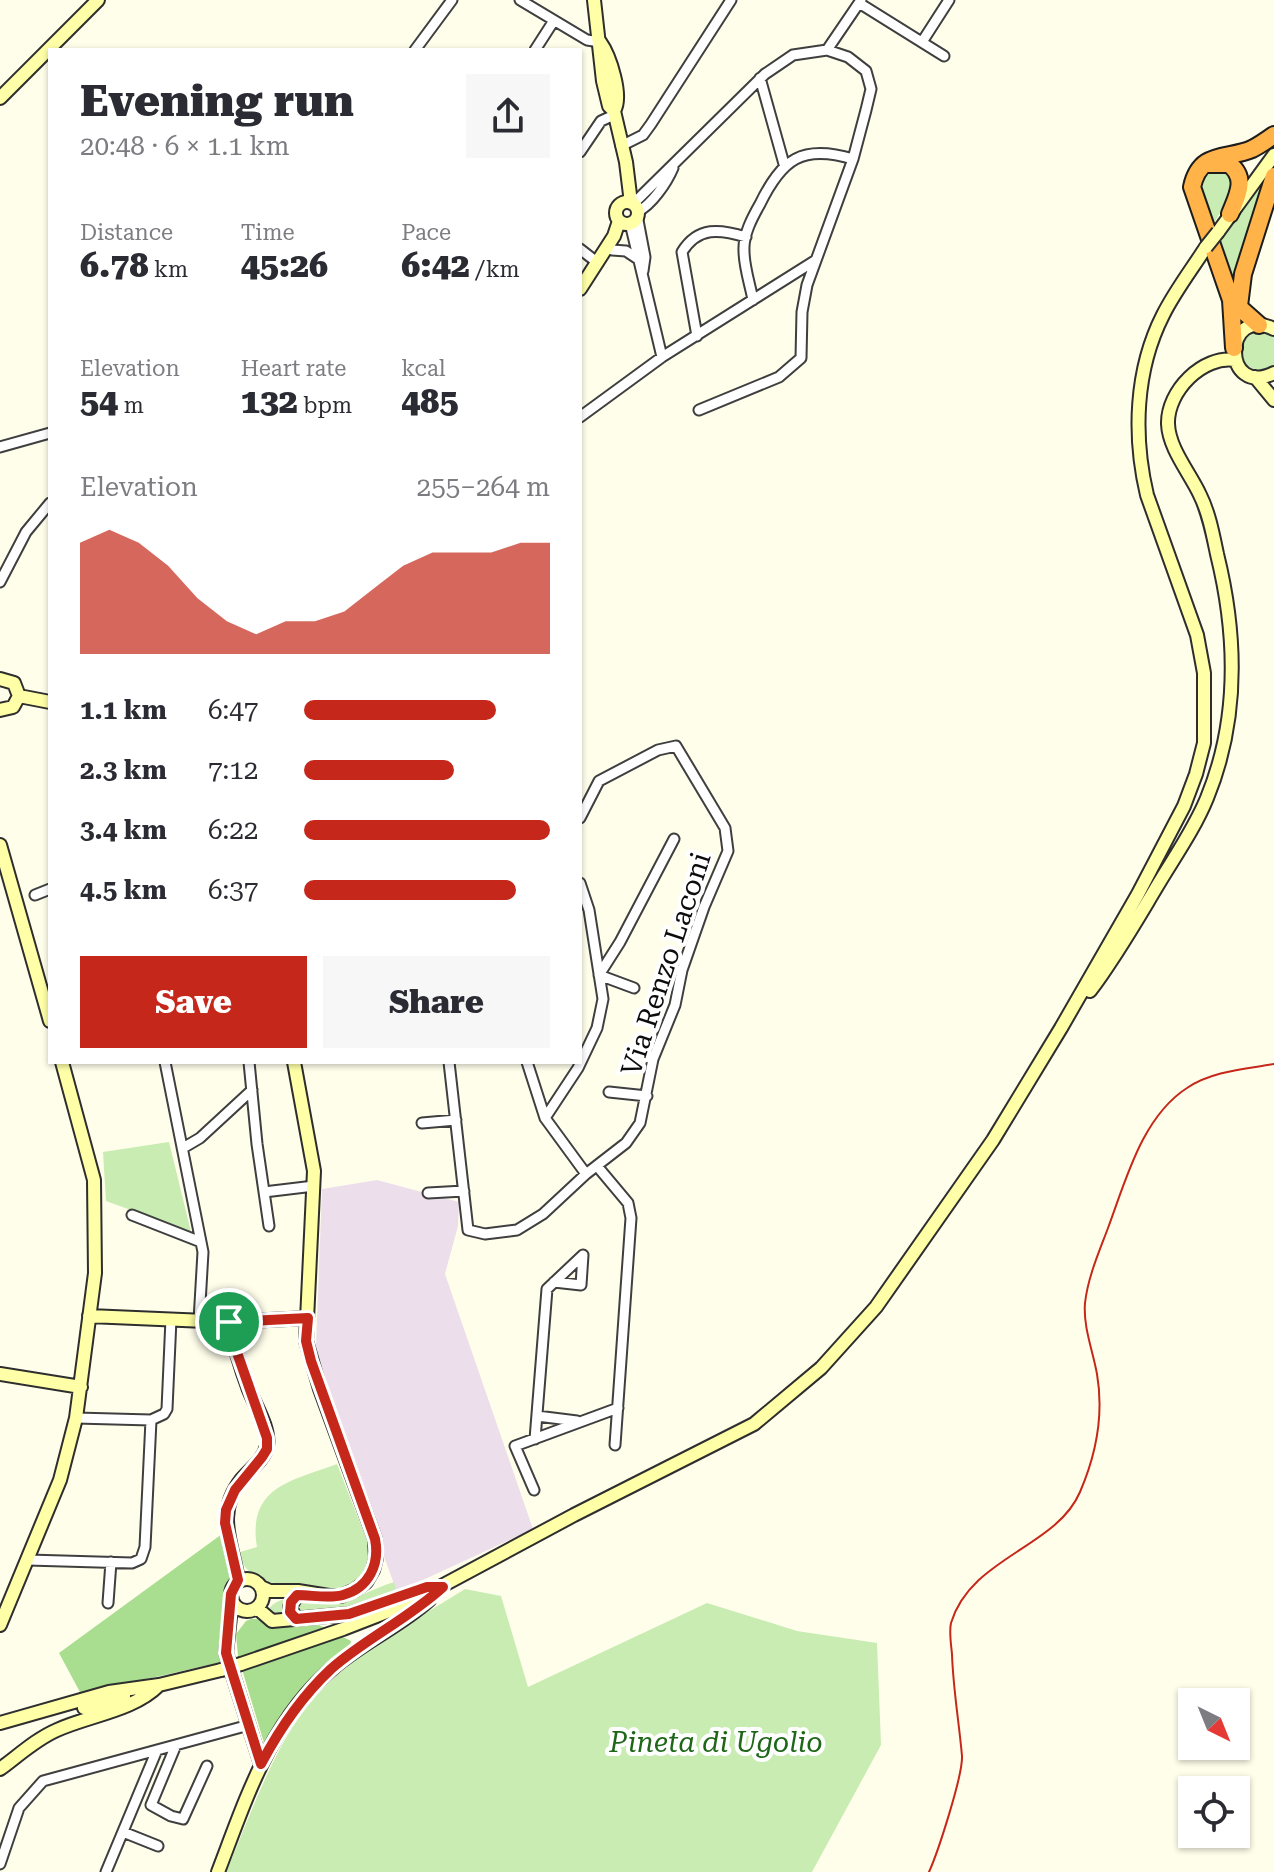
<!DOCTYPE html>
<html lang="en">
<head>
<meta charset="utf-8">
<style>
	:root { --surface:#fff; --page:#f7f7f7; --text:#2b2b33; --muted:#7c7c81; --accent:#c5281a }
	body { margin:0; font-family:"Roboto Serif",serif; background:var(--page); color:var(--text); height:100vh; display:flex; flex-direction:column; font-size:30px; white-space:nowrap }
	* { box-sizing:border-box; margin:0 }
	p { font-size:26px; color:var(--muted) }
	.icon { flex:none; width:44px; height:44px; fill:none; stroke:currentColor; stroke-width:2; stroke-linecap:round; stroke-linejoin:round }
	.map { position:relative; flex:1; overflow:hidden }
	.panel { position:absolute; left:48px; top:48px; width:534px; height:1016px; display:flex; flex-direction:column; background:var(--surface); border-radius:0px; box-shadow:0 2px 6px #0004 }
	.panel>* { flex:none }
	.needle { width:52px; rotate:137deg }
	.tools { position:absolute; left:1178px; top:1688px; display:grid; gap:16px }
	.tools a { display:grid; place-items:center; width:72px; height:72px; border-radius:0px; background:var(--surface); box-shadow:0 2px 6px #0004; font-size:40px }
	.pin { position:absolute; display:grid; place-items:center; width:68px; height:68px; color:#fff; margin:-34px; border:4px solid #fff; border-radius:50%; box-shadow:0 2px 8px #0007 }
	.round { display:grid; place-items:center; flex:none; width:84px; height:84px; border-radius:0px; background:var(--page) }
	.summary { display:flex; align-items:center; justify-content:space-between; height:136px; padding:0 32px }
	h1 { font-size:44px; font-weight:800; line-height:60px }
	.figures { display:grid; grid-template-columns:repeat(3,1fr); gap:12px; height:136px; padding:8px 32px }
	.figures div { display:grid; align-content:center }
	.figures b { font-size:34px; font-weight:800 }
	.figures small { font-size:22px; font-weight:400 }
	.figures p { font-size:22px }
	.chart { height:224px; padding:16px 32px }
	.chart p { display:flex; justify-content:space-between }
	.chart svg { width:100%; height:144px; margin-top:8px; fill:var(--accent); opacity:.7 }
	.action { display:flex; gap:16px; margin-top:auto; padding:16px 32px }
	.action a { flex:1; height:92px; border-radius:0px; background:var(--accent); color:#fff; font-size:32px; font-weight:800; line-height:92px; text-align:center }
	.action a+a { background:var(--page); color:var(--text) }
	ul { padding:0 32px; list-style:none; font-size:26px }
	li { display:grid; grid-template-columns:128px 96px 1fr; align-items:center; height:60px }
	li i { height:20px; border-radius:10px; background:var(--accent) }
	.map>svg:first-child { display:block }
</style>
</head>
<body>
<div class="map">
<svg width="1274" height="1872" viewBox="0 0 1274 1872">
	<rect width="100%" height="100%" fill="#fffeeb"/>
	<path fill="#ecdfeb" d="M377,1180L459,1202L458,1226L445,1274L533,1529L397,1592L315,1370L322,1189Z"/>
	<path fill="#c8ecb2" d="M1222,168L1234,177L1231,195L1214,223C1204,199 1187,175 1222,168Z
		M1269,169L1236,287L1218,241Z
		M1255,332H1266L1274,337V365C1255,378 1235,363 1243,341Z
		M169,1142L191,1232L106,1201L103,1152Z
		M337,1464L371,1551C370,1607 297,1586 263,1581C249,1575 244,1566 237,1553L257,1547C247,1487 291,1481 337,1464Z
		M394,1582L397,1592L336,1611L272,1617L267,1611C282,1589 311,1603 333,1602C352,1601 375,1588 394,1582Z
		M465,1589L501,1596L528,1687L707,1603L797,1631L877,1643L881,1745L812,1872H226C250,1817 275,1741 315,1697C356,1652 414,1621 465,1589Z"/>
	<path fill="#a9de90" d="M222,1534L234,1576L224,1616L222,1633L226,1661L81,1694L59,1653Z
		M251,1619H257L272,1627L313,1622L351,1641L350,1647C316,1674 286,1705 264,1743L238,1656L236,1634L246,1621Z"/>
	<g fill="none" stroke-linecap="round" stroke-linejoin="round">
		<g stroke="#3f3f3f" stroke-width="13">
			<path id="street" d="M520,0L587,40L600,42
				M859,3L944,56
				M922,42L949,0
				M415,50L452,0
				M535,50L553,22
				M827,50L861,0
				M760,78L784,164
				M621,146L643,135L651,124L731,0
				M580,152L601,121L614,115
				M633,204L765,74L793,55L827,50L848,57L866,71L871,89L866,110L853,159L807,285L802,312L801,358L779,377L699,410
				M637,212C652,205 667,182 673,168
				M637,215L645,257L643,271
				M630,223L662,357
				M580,249L598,263
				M612,250L626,251L638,259
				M753,300C750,284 744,267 744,251C743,235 752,218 760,204C782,159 802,144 853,159
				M697,336L682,252C698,226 720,229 746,237
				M580,417L662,357L816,260
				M0,447L50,433
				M0,582L26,532L50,503
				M35,895L50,889
				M634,988L599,975L620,942L674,839
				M165,1062L203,1252L199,1321
				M249,1062L257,1144L269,1226
				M449,1062L468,1230L485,1234L517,1230L543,1214L586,1174L626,1143L640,1123L653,1059L675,1005L682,970L704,907L728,851L725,828L676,746L658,750L599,781L580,818
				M527,1062L545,1118L586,1174
				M609,1092L647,1096
				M545,1118L578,1068L597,1028L603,999L589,910L580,883
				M422,1123L456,1120
				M183,1148L200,1138L252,1090
				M597,1166L628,1203L631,1218L615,1445
				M264,1192L314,1186
				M428,1193L464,1191
				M132,1215L201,1242
				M554,1282L581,1285L583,1255
				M537,1416L577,1421
				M76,1418L151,1420L164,1414L167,1409L171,1319
				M535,1439L547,1289L583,1255
				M534,1490L515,1446L618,1408
				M28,1560L132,1563L141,1559L145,1547L151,1420
				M108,1603L111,1562
				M176,1745L151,1805L171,1816L183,1819L207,1766
				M123,1832L158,1846
				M0,1864L19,1808L43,1781L249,1725
				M106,1872L157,1750"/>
		</g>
		<g stroke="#2e2e2e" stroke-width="16">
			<path id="secondary" d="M594,0L603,81L609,106L614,111L626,162L631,203
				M600,42C610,56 623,96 614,111
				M0,98L98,0
				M616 213a11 11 0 1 1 22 0a11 11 0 1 1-22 0Z
				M1218,232L1274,155
				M580,289L614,236L619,221
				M1274,329C1222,304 1222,399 1274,373
				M1255,377L1274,400
				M0,679L14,683L19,696L13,707L0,710
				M19,696L50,702
				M0,845L50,1021
				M1090,991C1115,958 1135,923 1156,888C1173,859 1194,830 1207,798C1239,720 1237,635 1217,554C1213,535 1209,513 1200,495C1190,473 1169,449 1168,424C1167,391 1203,355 1235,360
				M89,1316L229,1322L308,1318
				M229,1322C234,1344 240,1366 248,1387C254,1404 270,1427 267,1446C264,1460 250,1469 241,1480C215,1514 232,1543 238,1580L234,1586
				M0,1374L81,1387
				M231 1595a16 16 0 1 1 32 0a16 16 0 1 1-32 0Z
				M261,1587L270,1591H298L329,1596H341L355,1590L366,1582L373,1570L376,1558L375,1539L320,1389L306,1341L314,1171L294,1062
				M232,1599L226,1653L261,1764
				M257,1608L272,1621L349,1614L432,1587
				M296,1619L290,1607L297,1595
				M0,1625L60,1480L76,1418L95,1273L94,1180L62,1062
				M241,1664L343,1629L410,1603L574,1515L754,1424L821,1368L876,1307L993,1140L1061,1028L1138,894L1184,806L1196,774L1204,743V673L1197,635L1147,495C1133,436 1135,370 1163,315C1175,291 1192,269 1206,247
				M84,1708L124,1696
				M0,1723L109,1692L159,1685L221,1670
				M0,1769C18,1756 36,1739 57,1730C90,1715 133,1711 159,1685
				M218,1872C246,1799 271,1719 334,1667C363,1642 400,1626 429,1600"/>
		</g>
		<g stroke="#1d1d1d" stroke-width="20">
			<path id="highway" d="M1209,164H1229C1248,178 1237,196 1230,214
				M1232,301L1259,325
				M1239,306L1243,274L1274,176
				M1234,348L1231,300L1192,187C1200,150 1227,160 1252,149C1260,145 1267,140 1274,135"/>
		</g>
		<use href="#street" stroke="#fff" stroke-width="9"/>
		<use href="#secondary" stroke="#feffa6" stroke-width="12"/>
		<use href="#highway" stroke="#ffb349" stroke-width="16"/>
		<path stroke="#c5281a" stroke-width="2" d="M929,1872C938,1852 963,1775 962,1756C959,1722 953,1688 952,1654C951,1644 949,1632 951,1623C971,1557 1056,1548 1080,1492C1096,1455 1104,1415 1097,1374C1093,1351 1083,1327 1085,1303C1088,1277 1099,1252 1108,1228C1126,1180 1142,1117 1187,1088C1212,1071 1246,1069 1274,1064"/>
		<g stroke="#2e2e2e" stroke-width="16" stroke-linecap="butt">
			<path id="secondary-bridge" d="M1206,247L1218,232
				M221,1670L241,1664"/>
		</g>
		<use href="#secondary-bridge" stroke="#feffa6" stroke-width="12"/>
	</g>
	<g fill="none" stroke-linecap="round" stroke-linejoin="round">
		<g stroke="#fff" stroke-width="16">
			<path id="route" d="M308,1318L306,1341L311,1361L375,1539C380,1564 369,1588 343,1595C329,1599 312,1595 297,1595L291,1602L290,1612L296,1619L349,1614L427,1587H443C408,1619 365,1639 331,1669C301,1697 280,1728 261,1764L226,1653L231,1594L238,1580L225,1523L226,1510L235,1490L262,1457L267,1449V1438L234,1344L229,1322Z"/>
		</g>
		<use href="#route" stroke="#c5281a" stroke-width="10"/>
	</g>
	<g text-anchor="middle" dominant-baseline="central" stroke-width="8" stroke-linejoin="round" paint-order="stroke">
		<g font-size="28" fill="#0c0c0c" stroke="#fff">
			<text transform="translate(666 964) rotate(-72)">Via Renzo Laconi</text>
		</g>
		<g font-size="28" font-style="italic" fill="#1e6718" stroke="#fff">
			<text x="716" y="1742">Pineta di Ugolio</text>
		</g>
	</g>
</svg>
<div class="tools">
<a><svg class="needle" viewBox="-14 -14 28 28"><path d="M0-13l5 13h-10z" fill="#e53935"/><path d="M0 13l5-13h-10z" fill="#7c7c81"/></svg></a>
<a><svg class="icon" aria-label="locate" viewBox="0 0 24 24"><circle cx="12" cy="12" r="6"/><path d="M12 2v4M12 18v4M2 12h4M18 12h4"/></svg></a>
</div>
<div class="pin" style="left:229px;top:1322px;background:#1e9e55"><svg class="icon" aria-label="arrive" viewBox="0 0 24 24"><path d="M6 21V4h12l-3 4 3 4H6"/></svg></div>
<section class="panel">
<div class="summary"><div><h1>Evening run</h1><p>20:48 · 6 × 1.1 km</p></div><a class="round"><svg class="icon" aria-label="share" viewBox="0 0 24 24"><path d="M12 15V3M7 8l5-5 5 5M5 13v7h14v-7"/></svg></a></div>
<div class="figures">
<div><p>Distance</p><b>6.78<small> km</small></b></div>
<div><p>Time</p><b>45:26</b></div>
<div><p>Pace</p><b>6:42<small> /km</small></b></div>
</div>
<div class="figures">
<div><p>Elevation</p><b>54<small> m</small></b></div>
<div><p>Heart rate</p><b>132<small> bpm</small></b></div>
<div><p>kcal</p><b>485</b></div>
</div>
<div class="chart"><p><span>Elevation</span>255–264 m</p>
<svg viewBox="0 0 160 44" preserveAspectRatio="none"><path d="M0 44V10L10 6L20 10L30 17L40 27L50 34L60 38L70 34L80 34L90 31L100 24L110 17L120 13L130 13L140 13L150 10L160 10V44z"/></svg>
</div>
<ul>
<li><b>1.1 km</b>6:47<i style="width:78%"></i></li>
<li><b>2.3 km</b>7:12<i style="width:61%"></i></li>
<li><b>3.4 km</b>6:22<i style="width:100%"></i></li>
<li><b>4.5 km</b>6:37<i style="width:86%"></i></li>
</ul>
<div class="action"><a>Save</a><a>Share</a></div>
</section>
</div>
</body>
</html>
